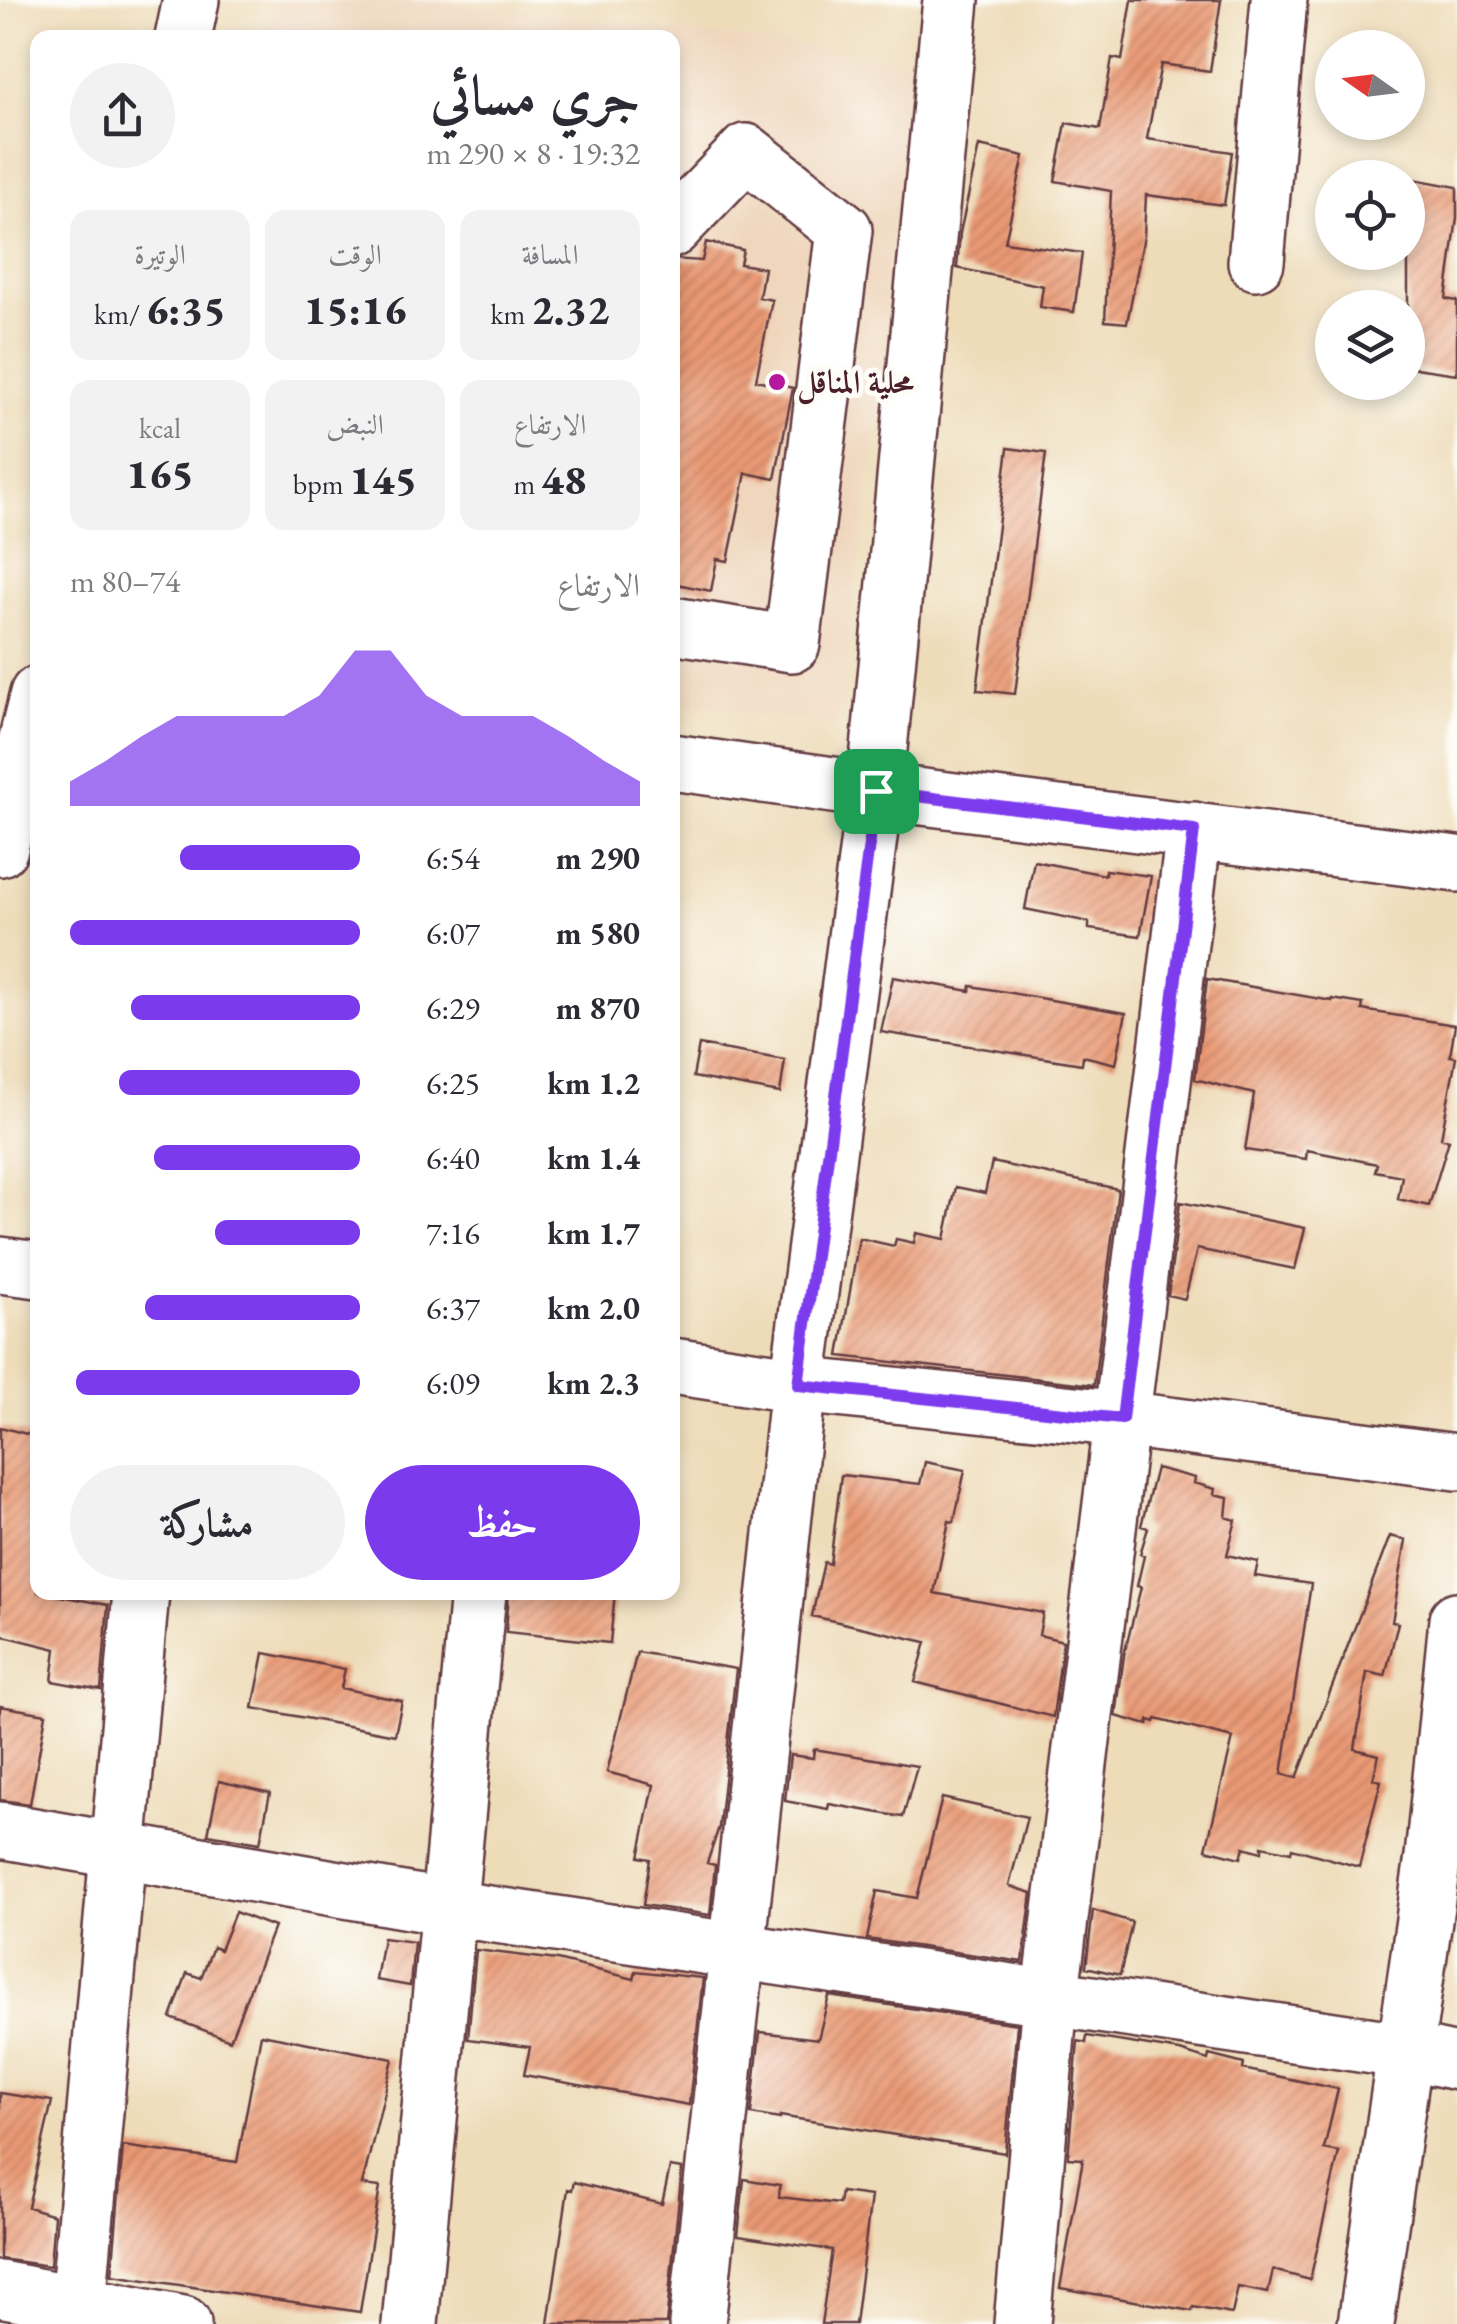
<!DOCTYPE html>
<html lang="ar">
<head>
<meta charset="utf-8">
<style>
	:root { --surface:#fff; --page:#f2f2f3; --text:#2b2b33; --muted:#7c7c81; --accent:#7c3aed }
	body { margin:0; font-family:"EB Garamond",Amiri,serif; background:var(--page); color:var(--text); direction:rtl; height:100vh; display:flex; flex-direction:column; font-size:38px; white-space:nowrap }
	* { box-sizing:border-box; margin:0 }
	p { font-size:32px; color:var(--muted) }
	.icon { flex:none; width:55px; height:55px; fill:none; stroke:currentColor; stroke-width:2; stroke-linecap:round; stroke-linejoin:round }
	.map { position:relative; flex:1; overflow:hidden; direction:ltr }
	.details { position:absolute; left:30px; top:30px; width:650px; height:1570px; display:flex; flex-direction:column; background:var(--surface); border-radius:20px; box-shadow:0 5px 15px #0003; direction:rtl }
	.details>* { flex:none }
	.needle { width:65px; rotate:284deg }
	.controls { position:absolute; left:1315px; top:30px; display:grid; gap:20px }
	.controls a { display:grid; place-items:center; width:110px; height:110px; border-radius:50%; background:var(--surface); box-shadow:0 5px 15px #0003; font-size:50px }
	.pin { position:absolute; display:grid; place-items:center; width:85px; height:85px; color:#fff; margin:-42px; border-radius:20px; box-shadow:0 5px 15px #0006 }
	.round { display:grid; place-items:center; flex:none; width:105px; height:105px; border-radius:52px; background:var(--page) }
	.headline { display:flex; align-items:center; justify-content:space-between; height:170px; padding:0 40px }
	h1 { font-size:55px; font-weight:800; line-height:75px }
	.stats { display:grid; grid-template-columns:repeat(3,1fr); gap:15px; height:170px; padding:10px 40px }
	.stats div { display:grid; align-content:center; border-radius:20px; background:var(--page); text-align:center }
	.stats b { font-size:42px; font-weight:800 }
	.stats small { font-size:28px; font-weight:400 }
	.stats p { font-size:28px }
	.chart { height:280px; padding:20px 40px }
	.chart p { display:flex; justify-content:space-between }
	.chart svg { width:100%; height:180px; margin-top:10px; fill:var(--accent); opacity:.7 }
	.button { display:flex; gap:20px; margin-top:auto; padding:20px 40px }
	.button a { flex:1; height:115px; border-radius:60px; background:var(--accent); color:#fff; font-size:40px; font-weight:800; line-height:115px; text-align:center }
	.button a+a { background:var(--page); color:var(--text) }
	ul { padding:0 40px; list-style:none; font-size:32px }
	li { display:grid; grid-template-columns:160px 120px 1fr; align-items:center; height:75px }
	li i { height:25px; border-radius:12px; background:var(--accent) }
	.map>svg:first-child { display:block }
</style>
</head>
<body>
<div class="map">
<svg width="1457" height="2324" viewBox="0 0 1457 2324">
	<defs>
		<pattern id="building-hatch" width="6" height="6" patternUnits="userSpaceOnUse" patternTransform="scale(2.5)"><rect width="6" height="6" fill="#ea9a75"/><path d="M-1 1l2-2M0 6l6-6M5 7l2-2" fill="none" stroke="#c07d60"/></pattern>
	</defs>
	<rect width="100%" height="100%" fill="#fdfcf7"/>
	<filter id="ink" filterUnits="userSpaceOnUse"><feTurbulence type="fractalNoise" baseFrequency=".01" numOctaves="2"/><feDisplacementMap in="SourceGraphic" scale="20" xChannelSelector="R" yChannelSelector="G"/><feConvolveMatrix kernelMatrix="1 2 1 2 8 2 1 2 1" color-interpolation-filters="sRGB"/></filter>
	<filter id="wash" filterUnits="userSpaceOnUse"><feTurbulence type="fractalNoise" baseFrequency=".0048" numOctaves="4" result="noise"/><feDisplacementMap in="SourceGraphic" scale="40" xChannelSelector="R" yChannelSelector="G"/><feGaussianBlur stdDeviation="2.25" result="paint"/><feColorMatrix in="noise" values="0 0 0 0 0 0 0 0 0 0 0 0 0 0 0 0 0 1.4 0 .05"/><feComposite in="paint" operator="in"/></filter>
	<g filter="url(#wash)">
		<rect width="100%" height="100%" fill="#eedcb9"/>
		<path fill="#efd6bc" d="M272,0H432L923,62L838,724L673,703L672,38H267Z"/>
		<g id="blocks">
			<path fill="url(#building-hatch)" d="M1132,0H1221L1210,71L1161,64L1147,139L1232,152L1224,205L1146,195L1144,236L1127,323L1105,321L1111,191L1055,181L1066,123L1100,129L1112,58L1122,60Z
				M979,146L1024,156L1005,242L1082,253L1074,312L1040,307L1043,286L957,268L960,233Z
				M1408,178L1457,187V218L1446,299L1457,301V374L1408,367Z
				M706,242L743,250L740,264L764,268L759,297L772,300L756,380L793,388L775,479L746,473L728,561L717,559L711,591L672,583V407L678,376L672,375V259L702,261Z
				M1008,448L1046,453L1015,694L977,690Z
				M1034,861L1105,875V870L1151,876L1140,936L1089,929V922L1025,909Z
				M893,977L970,991L971,986L1126,1013L1116,1064L1083,1056L1082,1064L881,1032Z
				M1207,979L1332,1001V999L1363,1004L1362,1010L1455,1025L1450,1056L1456,1057L1441,1138L1449,1140L1429,1206L1398,1199L1402,1176L1375,1171L1377,1164L1307,1150L1306,1159L1245,1150L1254,1094L1195,1079Z
				M699,1045L785,1060L780,1093L693,1077Z
				M992,1162L1118,1189L1094,1385L839,1356L859,1238L894,1246L896,1239L914,1243L916,1233L945,1239L956,1187L985,1193Z
				M1180,1202L1305,1228L1295,1269L1197,1249L1185,1299L1168,1295Z
				M0,1427L38,1437V1592L108,1605L101,1690L52,1681L56,1649L0,1635Z
				M925,1462L965,1470L954,1522L949,1521L934,1593L1043,1613L1039,1635L1063,1641L1053,1717L915,1682L926,1642L812,1616L824,1562L830,1564L841,1475L920,1484Z
				M1156,1468L1195,1478L1194,1483L1215,1489L1214,1494L1228,1497L1226,1517L1236,1520L1227,1555L1258,1562L1255,1576L1311,1584L1282,1774L1297,1778L1390,1536L1406,1540L1392,1622L1398,1623L1385,1676L1367,1672L1355,1749L1379,1755L1373,1779L1381,1781L1359,1867L1292,1848L1291,1852L1262,1846V1852L1244,1847L1241,1858L1206,1849L1233,1738L1156,1719L1155,1722L1149,1720L1148,1725L1116,1716L1124,1655L1141,1587L1137,1586L1144,1556L1140,1554L1148,1528L1141,1526Z
				M509,1592H615L610,1643L506,1632Z
				M637,1652L736,1669L719,1827L707,1863L715,1865L710,1915L643,1905L650,1859L639,1857L654,1785L607,1772Z
				M264,1653L345,1669L341,1688L402,1701L395,1735L253,1708Z
				M0,1706L46,1714L30,1804L0,1800Z
				M814,1749L917,1766L903,1817L829,1804L828,1809L785,1801L790,1755L813,1758Z
				M219,1781L270,1793L260,1843L208,1834Z
				M942,1798L1027,1817L1009,1886L1032,1893L1023,1962L867,1939L877,1891L917,1898Z
				M1093,1910L1132,1922L1120,1975L1086,1967Z
				M235,1912L274,1927L230,2040L171,2018L187,1973L201,1978L213,1947L220,1950Z
				M383,1938L414,1942L410,1986L376,1980Z
				M476,1950L557,1960L634,1979L636,1971L703,1978L689,2105L524,2075L530,2047L468,2039Z
				M829,1996L1017,2024L1005,2153L780,2116V2119L751,2114L760,2032L818,2039Z
				M261,2034L393,2059L362,2185L380,2187L360,2312L112,2275L123,2146L237,2162Z
				M1087,2036L1180,2051L1208,2060L1209,2055L1244,2064L1243,2069L1338,2089L1324,2149L1339,2152L1310,2280L1273,2270L1268,2293L1238,2287L1232,2314L1193,2307L1192,2311L1060,2288L1083,2159L1068,2158L1078,2041L1086,2043Z
				M0,2093L52,2101L28,2207L54,2215L50,2266L0,2259Z
				M670,2167L682,2169L666,2324H548L568,2189L572,2190L574,2182L662,2204Z
				M744,2179L780,2185L779,2197L839,2204L841,2192L871,2196L855,2324H821L832,2250L738,2236Z"/>
		</g>
	</g>
	<g filter="url(#ink)">
		<use href="#blocks" fill-opacity="0" stroke="#633b40" stroke-width="2.5"/>
		<g fill="none" stroke-linecap="round" stroke-linejoin="round">
			<g stroke="#633b40" stroke-width="60">
				<path id="minor" d="M672,229L746,152L844,230L792,644L672,625
					M1256,262L1279,0
					M672,762L875,791L1457,864
					M0,1265L38,1270
					M672,1366L798,1385L1122,1419L1457,1462
					M0,1830L449,1908L1407,2051L1457,2062
					M0,2289L183,2324
					M78,2304L141,1592
					M410,2324L478,1592
					M697,2324L798,1385L875,791L951,0
					M1022,2324L1050,2000L1194,830
					M1366,2324L1433,1857L1457,1620"/>
			</g>
			<g stroke="#633b40" stroke-width="60">
				<path id="major" d="M183,38L191,0
					M0,848L38,694"/>
			</g>
			<use href="#minor" stroke="#fff" stroke-width="55"/>
			<use href="#major" stroke="#fff" stroke-width="55"/>
		</g>
	</g>
	<g fill="none" stroke-linecap="round" stroke-linejoin="round" filter="url(#ink)">
		<g stroke="#fff" stroke-width="20">
			<path id="route" d="M876,791L1194,830L1122,1419L798,1385Z"/>
		</g>
		<use href="#route" stroke="#7c3aed" stroke-width="12"/>
	</g>
	<circle fill="#b5179e" stroke="#fdfcf7" stroke-width="4" cx="777" cy="382" r="10"/>
	<g text-anchor="middle" dominant-baseline="central" stroke-width="10" stroke-linejoin="round" paint-order="stroke">
		<g font-size="32" font-weight="bold" fill="#4a1f2b" stroke="#fdfcf7" text-anchor="start">
			<text x="797" y="382">محلية المناقل</text>
		</g>
	</g>
</svg>
<div class="controls">
<a><svg class="needle" viewBox="-14 -14 28 28"><path d="M0-13l5 13h-10z" fill="#e53935"/><path d="M0 13l5-13h-10z" fill="#7c7c81"/></svg></a>
<a><svg class="icon" aria-label="locate" viewBox="0 0 24 24"><circle cx="12" cy="12" r="6"/><path d="M12 2v4M12 18v4M2 12h4M18 12h4"/></svg></a>
<a><svg class="icon" aria-label="layers" viewBox="0 0 24 24"><path d="M12 4l9 5-9 5-9-5zM3 14l9 5 9-5"/></svg></a>
</div>
<div class="pin" style="left:876px;top:791px;background:#1e9e55"><svg class="icon" aria-label="arrive" viewBox="0 0 24 24"><path d="M6 21V4h12l-3 4 3 4H6"/></svg></div>
<section class="details">
<div class="headline"><div><h1>جري مسائي</h1><p>19:32 · 8 × 290 m</p></div><a class="round"><svg class="icon" aria-label="share" viewBox="0 0 24 24"><path d="M12 15V3M7 8l5-5 5 5M5 13v7h14v-7"/></svg></a></div>
<div class="stats">
<div><p>المسافة</p><b>2.32<small> km</small></b></div>
<div><p>الوقت</p><b>15:16</b></div>
<div><p>الوتيرة</p><b>6:35<small> /km</small></b></div>
</div>
<div class="stats">
<div><p>الارتفاع</p><b>48<small> m</small></b></div>
<div><p>النبض</p><b>145<small> bpm</small></b></div>
<div><p>kcal</p><b>165</b></div>
</div>
<div class="chart"><p><span>الارتفاع</span>74–80 m</p>
<svg viewBox="0 0 160 44" preserveAspectRatio="none"><path d="M0 44V38L10 33L20 27L30 22L40 22L50 22L60 22L70 17L80 6L90 6L100 17L110 22L120 22L130 22L140 27L150 33L160 38V44z"/></svg>
</div>
<ul>
<li><b>290 m</b>6:54<i style="width:62%"></i></li>
<li><b>580 m</b>6:07<i style="width:100%"></i></li>
<li><b>870 m</b>6:29<i style="width:79%"></i></li>
<li><b>1.2 km</b>6:25<i style="width:83%"></i></li>
<li><b>1.4 km</b>6:40<i style="width:71%"></i></li>
<li><b>1.7 km</b>7:16<i style="width:50%"></i></li>
<li><b>2.0 km</b>6:37<i style="width:74%"></i></li>
<li><b>2.3 km</b>6:09<i style="width:98%"></i></li>
</ul>
<div class="button"><a>حفظ</a><a>مشاركة</a></div>
</section>
</div>
</body>
</html>
